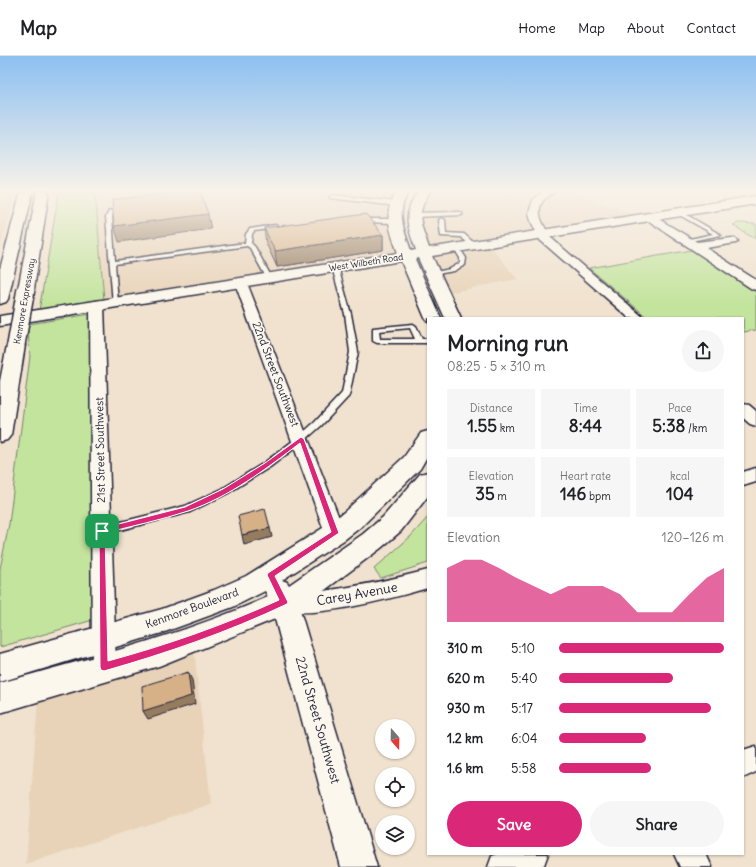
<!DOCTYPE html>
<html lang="en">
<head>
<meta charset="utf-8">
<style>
	:root { --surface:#fff; --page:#f6f6f6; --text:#202124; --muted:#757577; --line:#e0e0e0; --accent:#db2777 }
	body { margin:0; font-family:Delius,sans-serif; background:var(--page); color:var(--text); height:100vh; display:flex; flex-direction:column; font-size:15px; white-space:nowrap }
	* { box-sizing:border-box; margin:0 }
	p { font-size:13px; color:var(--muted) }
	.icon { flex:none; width:22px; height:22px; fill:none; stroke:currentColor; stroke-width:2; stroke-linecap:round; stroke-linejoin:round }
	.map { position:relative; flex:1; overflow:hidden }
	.side { position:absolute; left:427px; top:261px; width:317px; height:538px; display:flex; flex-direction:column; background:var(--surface); border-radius:0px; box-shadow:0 1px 3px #0004 }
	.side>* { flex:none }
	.needle { width:26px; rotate:160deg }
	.fabs { position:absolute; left:375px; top:663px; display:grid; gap:8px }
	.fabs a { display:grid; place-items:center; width:40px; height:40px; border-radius:50%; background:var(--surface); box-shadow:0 1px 3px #0004; font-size:20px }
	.pin { position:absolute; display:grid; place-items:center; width:34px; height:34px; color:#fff; margin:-17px; border-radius:8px; box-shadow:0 2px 6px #0006 }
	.round { display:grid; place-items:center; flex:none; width:42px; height:42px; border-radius:21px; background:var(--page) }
	.headline { display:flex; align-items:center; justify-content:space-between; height:68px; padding:0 20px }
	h1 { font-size:22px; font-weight:700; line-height:30px }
	.figures { display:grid; grid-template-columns:repeat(3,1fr); gap:6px; height:68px; padding:4px 20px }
	.figures div { display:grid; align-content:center; border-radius:0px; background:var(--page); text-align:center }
	.figures b { font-size:17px; font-weight:700 }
	.figures small { font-size:11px; font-weight:400 }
	.figures p { font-size:11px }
	.chart { height:112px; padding:8px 20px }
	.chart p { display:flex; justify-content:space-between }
	.chart svg { width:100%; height:72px; margin-top:4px; fill:var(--accent); opacity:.7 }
	.cta { display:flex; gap:8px; margin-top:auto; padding:8px 20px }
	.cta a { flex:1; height:46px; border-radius:24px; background:var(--accent); color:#fff; font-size:16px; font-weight:700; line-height:46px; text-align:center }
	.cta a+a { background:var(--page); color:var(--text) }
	ul { padding:0 20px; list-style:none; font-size:13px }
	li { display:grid; grid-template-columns:64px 48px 1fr; align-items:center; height:30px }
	li i { height:10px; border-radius:5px; background:var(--accent) }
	header { display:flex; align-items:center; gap:24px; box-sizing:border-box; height:56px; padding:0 20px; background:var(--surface); border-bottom:1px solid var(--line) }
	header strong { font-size:19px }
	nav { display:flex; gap:22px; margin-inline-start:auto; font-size:14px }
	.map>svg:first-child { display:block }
</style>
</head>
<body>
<header>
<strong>Map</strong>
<nav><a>Home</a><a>Map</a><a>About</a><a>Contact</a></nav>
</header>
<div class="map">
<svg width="756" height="811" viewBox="0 0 756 811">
	<rect width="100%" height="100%" fill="#f0e2ce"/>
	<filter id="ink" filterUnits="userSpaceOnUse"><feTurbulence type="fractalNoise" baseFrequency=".025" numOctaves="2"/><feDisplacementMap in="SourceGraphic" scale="8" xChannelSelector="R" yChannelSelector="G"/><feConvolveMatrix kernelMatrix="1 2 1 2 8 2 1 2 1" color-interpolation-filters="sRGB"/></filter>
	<g filter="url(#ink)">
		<path fill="#e8d3b9" d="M95,135H403L399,141L406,200L104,248Z
			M424,135H570L643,162L424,197L416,177Z
			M16,138L0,192V140Z
			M489,188L517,223L447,237L428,198Z
			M193,584L211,748L26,808L39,630Z"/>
		<path fill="#c3e49d" stroke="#72836c" d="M59,135H95L104,244L39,255Z
			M739,167L756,168V183L748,179L733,169Z
			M692,194L756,236V274L743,276V262H648L589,212Z
			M91,258L93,564L0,591V513L9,468L30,300L28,275L29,268Z
			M428,461V507L381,522L374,513L411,480Z"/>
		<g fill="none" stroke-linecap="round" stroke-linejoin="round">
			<g stroke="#22223b" stroke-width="3">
				<path id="lane" d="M332,139L397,146L400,148L397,150L330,142V140Z
					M124,151L127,153L126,154L113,157L112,161L115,205L245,187L246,178L250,173L275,169L277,170V172L254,175L252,178L251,187L255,191L272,222L267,223L250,192L247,190L115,208L118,247L115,249L113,248L106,161L109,155Z
					M676,155H680L721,179L685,186V184L713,178L676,157Z
					M460,156L462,157V159L413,161L410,159L413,157Z
					M442,162L445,164L446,177L464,178L475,188V190H471L461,181L441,180L439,164Z
					M357,163H394L397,165L394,167L359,166L356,164Z
					M454,190H458L466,202L465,209L454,215L431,219V217L450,213L460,207V202L453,191Z
					M335,209L338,211L351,258L358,296L349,340L321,370L304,385L270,411L228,437L190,456L101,479L97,478L96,475L97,472L185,450L222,433L264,407L298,381L315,366L342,337L350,296L345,258L332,211Z
					M413,268L416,270L422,283H428V287H377L373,285V272ZM410,272L415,283H380L379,275Z"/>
			</g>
			<g stroke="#22223b" stroke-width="3">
				<path id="street" d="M543,135H555C551,139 545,142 542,146C535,159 545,171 551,182L644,262H629L540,184L531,165L529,157L533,144Z
					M650,158L697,186L732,182L736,183L738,185L736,187L706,192L756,224V234L752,233L646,163L645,161L646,159Z
					M241,223L245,224L247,227L345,477L342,483L335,485L328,483L325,477L235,227L237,224Z
					M97,245L102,246L104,249L116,611L113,619L104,622L95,619L92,611L90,249L92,246Z
					M743,348L749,349L756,355V370L750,368L743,362Z
					M756,412V426L743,430V416Z
					M428,514V532C393,542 310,565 276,553L273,546L276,539C289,534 302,538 316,536C355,531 390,524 428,514Z
					M756,690V716L743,722V694Z
					M498,798H548L544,809L538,811H488L492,800Z
					M674,798H706L712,811H680Z"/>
			</g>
			<g stroke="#22223b" stroke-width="3">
				<path id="secondary" d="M397,135H409C395,157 404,173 411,195L416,194C407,168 402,160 418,135H430C415,160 420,166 429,192L756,140V148L432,200L461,262H445L418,202L415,203L441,262H428V266L425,262L401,205L0,270V260L398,197C390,174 382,157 397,135Z
					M428,375V399L420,413L362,470L344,484L282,524L287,526L289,529L363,478L383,461L420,418L428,416V440L401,475L381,492L325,534L299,551L377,811H341L275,563L159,610L0,657V627C91,602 182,579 268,541L265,535L233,551L162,577L0,626V598L162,553L214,534L246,520L326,470L344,456L404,401L421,377Z"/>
			</g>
			<g stroke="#22223b" stroke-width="3">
				<path id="highway" d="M21,135H33L8,243L6,246L0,248V213Z
					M37,135H49L34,233L32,236L26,238L20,236L18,233Z
					M16,284L22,285L25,289L11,379L7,384L0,386V325L7,289L10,285Z"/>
			</g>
			<use href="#lane" fill="#fbf7ec" fill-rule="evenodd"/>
			<use href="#street" fill="#fbf7ec" fill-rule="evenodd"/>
			<use href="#secondary" fill="#fbf7ec" fill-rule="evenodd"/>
			<use href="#highway" fill="#fbf7ec" fill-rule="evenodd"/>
			<path stroke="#22223b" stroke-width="2" d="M0,136L4,135"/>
			<g stroke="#22223b" stroke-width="20" stroke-linecap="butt">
				<path id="highway-bridge" d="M16,289L26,233"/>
			</g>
			<use href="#highway-bridge" stroke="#fbf7ec" stroke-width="17"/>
		</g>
		<path fill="#b89875" stroke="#22223b" d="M264,172L383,179V194L277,211L266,187Z"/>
		<path fill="#967c5f" stroke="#22223b" d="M208,158L211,173L119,186L114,170Z
			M383,179V194L277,211L275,195Z
			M270,472L272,481L244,489L242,479Z
			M188,616L192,624L195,648L148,663L143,655Z"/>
		<path fill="#d6b188" stroke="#22223b" d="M185,135H200L208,158L114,170L112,144Z
			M366,158L383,179L275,195L264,172Z
			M265,453L270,472L242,479L238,460Z
			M188,616L191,640L143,655L142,630Z"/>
	</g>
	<linearGradient id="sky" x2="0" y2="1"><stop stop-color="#8dc0f1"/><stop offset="0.54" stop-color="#f8f2e9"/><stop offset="1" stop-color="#f8f2e9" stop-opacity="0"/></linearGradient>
	<rect width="756" height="249" fill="url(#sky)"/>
	<path fill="#db2777" stroke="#fff" fill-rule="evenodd" d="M301,381L304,383L339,477L275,520L288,546L287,548C228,576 167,597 104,615L101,614L100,611L99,473L185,451L223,433L265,407ZM300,387L331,476L268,517L267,519L279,544C224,569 167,589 108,605L105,477C132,470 161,464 188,455C229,441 266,413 300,387Z"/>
	<g text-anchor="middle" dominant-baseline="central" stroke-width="3.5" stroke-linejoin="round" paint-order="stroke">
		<g font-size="9" fill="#22223b" stroke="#fbf7ec">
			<text transform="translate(366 206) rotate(-9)">West Wilbeth Road</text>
			<text transform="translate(24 245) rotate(-80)">Kenmore Expressway</text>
		</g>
		<g font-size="11" fill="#22223b" stroke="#fbf7ec">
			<text transform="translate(276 318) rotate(69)">22nd Street Southwest</text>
			<text transform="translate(100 394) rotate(-91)">21st Street Southwest</text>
			<text transform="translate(192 552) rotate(-20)">Kenmore Boulevard</text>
		</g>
		<g font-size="13" fill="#22223b" stroke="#fbf7ec">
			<text transform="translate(357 538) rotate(-10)">Carey Avenue</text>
			<text transform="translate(318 664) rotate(74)">22nd Street Southwest</text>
		</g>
	</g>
</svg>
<div class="fabs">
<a><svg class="needle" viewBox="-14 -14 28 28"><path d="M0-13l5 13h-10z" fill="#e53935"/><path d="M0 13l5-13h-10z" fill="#757577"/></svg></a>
<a><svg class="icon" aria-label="locate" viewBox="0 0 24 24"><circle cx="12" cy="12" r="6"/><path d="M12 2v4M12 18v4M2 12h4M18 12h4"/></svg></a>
<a><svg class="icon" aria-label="layers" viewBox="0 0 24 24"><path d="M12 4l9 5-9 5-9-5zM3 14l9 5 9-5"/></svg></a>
</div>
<div class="pin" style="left:102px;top:475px;background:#1e9e55"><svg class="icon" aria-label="arrive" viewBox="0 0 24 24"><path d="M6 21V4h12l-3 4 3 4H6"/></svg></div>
<section class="side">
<div class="headline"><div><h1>Morning run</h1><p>08:25 · 5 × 310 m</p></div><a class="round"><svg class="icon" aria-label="share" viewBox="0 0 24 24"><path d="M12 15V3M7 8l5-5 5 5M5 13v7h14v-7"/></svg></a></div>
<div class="figures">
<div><p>Distance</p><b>1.55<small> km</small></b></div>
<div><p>Time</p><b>8:44</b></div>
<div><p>Pace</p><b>5:38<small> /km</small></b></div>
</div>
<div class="figures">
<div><p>Elevation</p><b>35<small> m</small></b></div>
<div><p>Heart rate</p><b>146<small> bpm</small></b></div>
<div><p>kcal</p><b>104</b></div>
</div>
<div class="chart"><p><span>Elevation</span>120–126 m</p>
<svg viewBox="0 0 160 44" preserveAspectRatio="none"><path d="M0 44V11L10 6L20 6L30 11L40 17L50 22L60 27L70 22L80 22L90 22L100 27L110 38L120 38L130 38L140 27L150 17L160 11V44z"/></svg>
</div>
<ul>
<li><b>310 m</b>5:10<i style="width:100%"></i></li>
<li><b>620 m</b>5:40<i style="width:69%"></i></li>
<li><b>930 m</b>5:17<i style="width:92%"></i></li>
<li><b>1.2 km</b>6:04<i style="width:53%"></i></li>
<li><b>1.6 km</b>5:58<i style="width:56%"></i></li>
</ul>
<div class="cta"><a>Save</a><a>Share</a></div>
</section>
</div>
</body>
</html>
